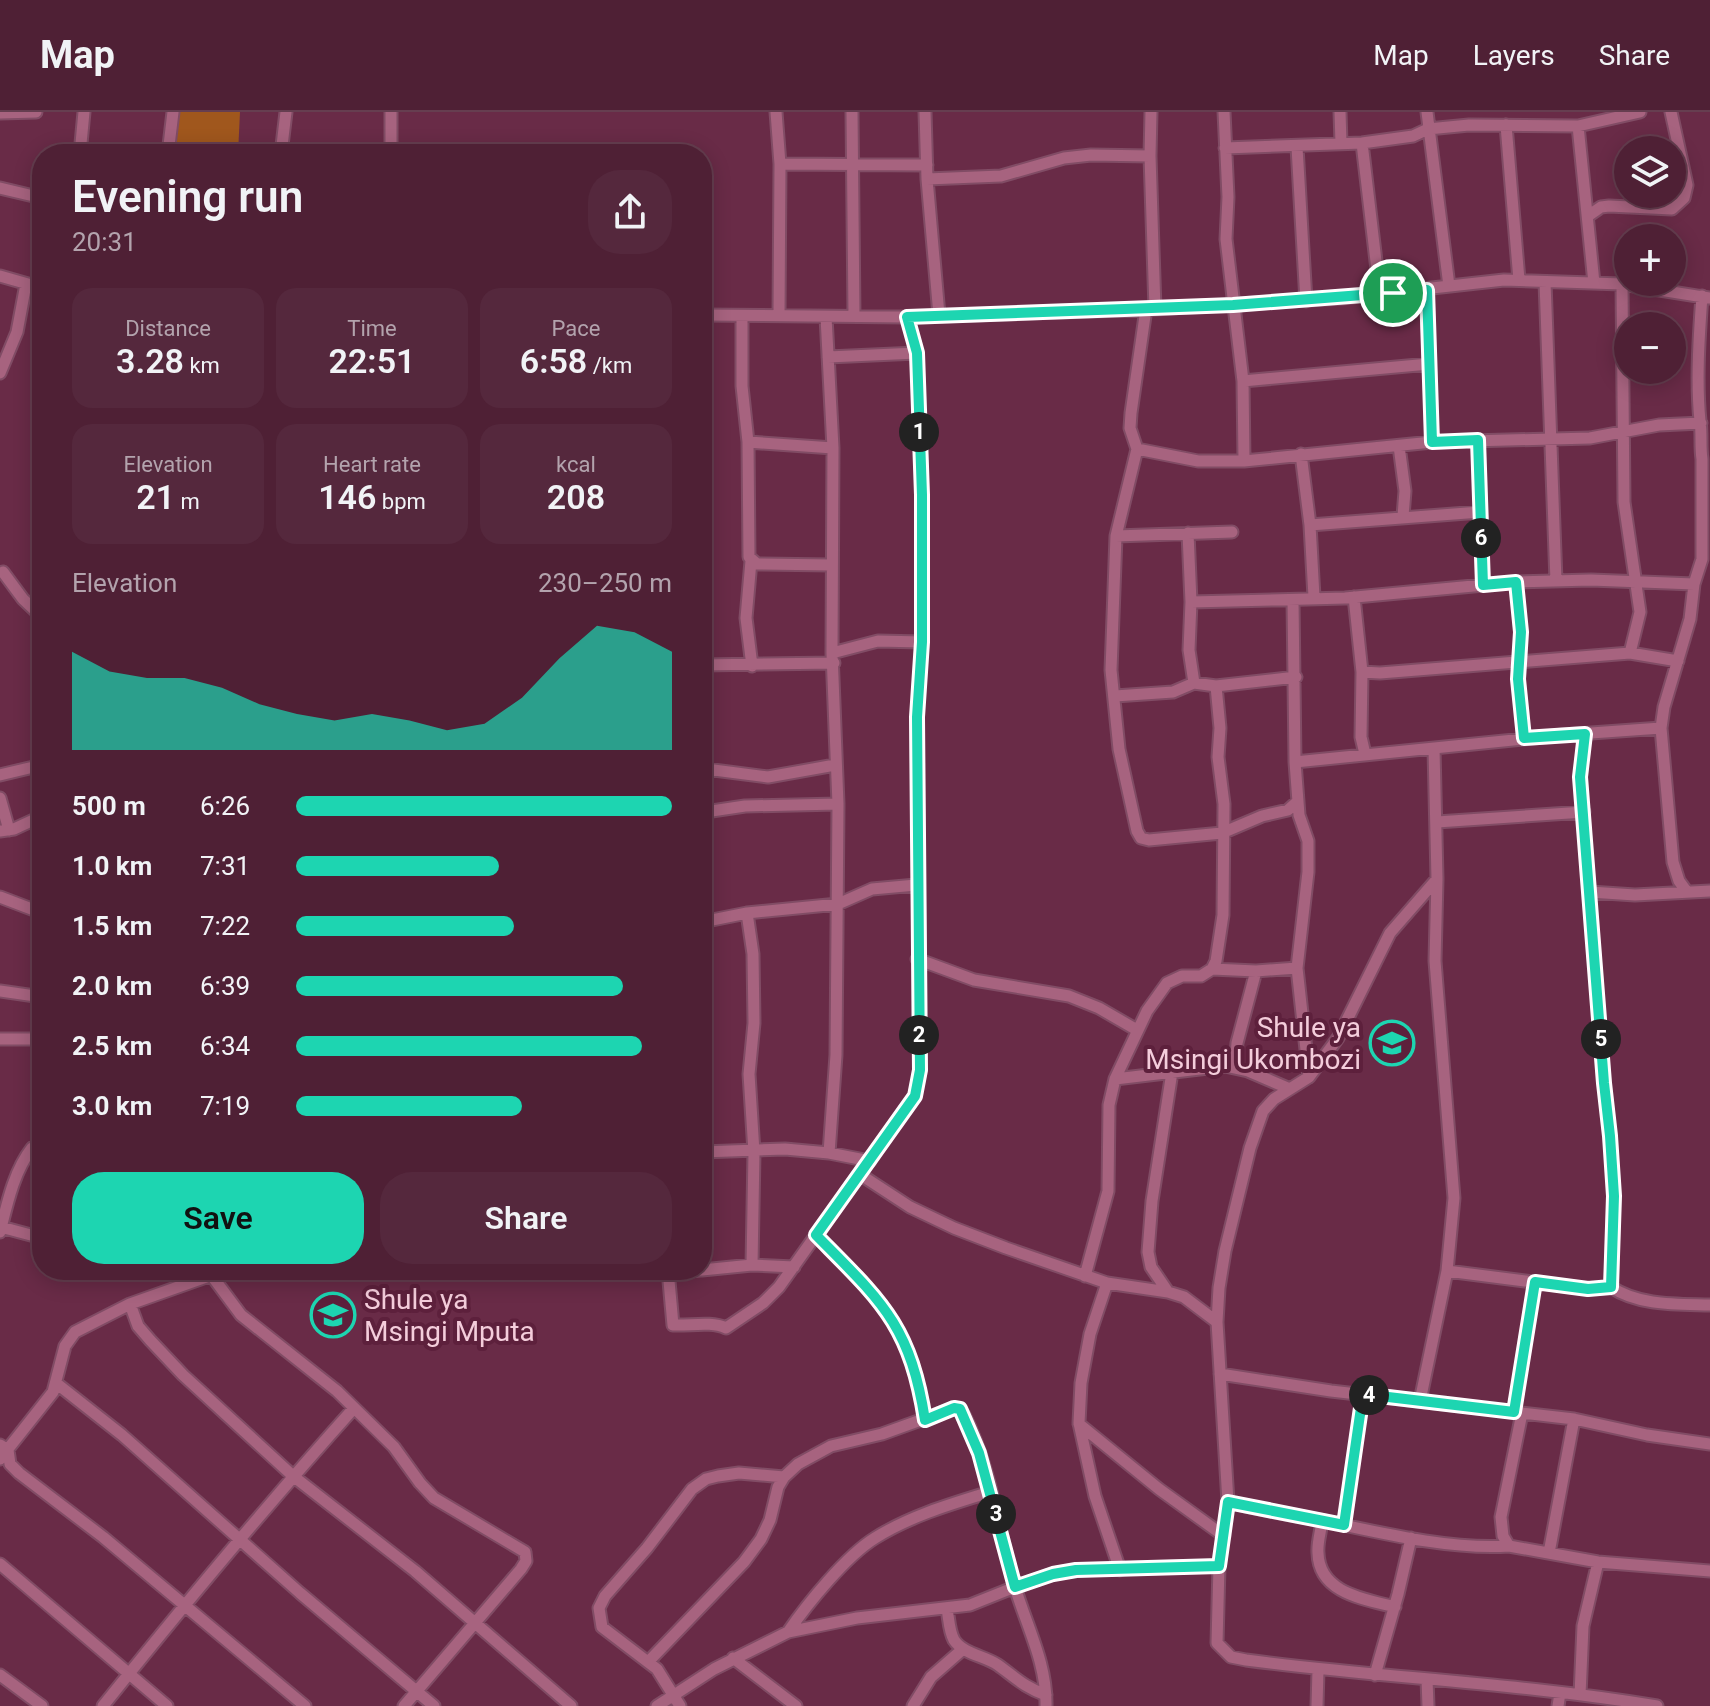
<!DOCTYPE html>
<html lang="en">
<head>
<meta charset="utf-8">
<style>
	:root { --surface:#4f2035; --page:#55283d; --text:#f1f3f6; --muted:#b3a3ad; --line:#663e50; --accent:#1dd5b1 }
	body { margin:0; font-family:Roboto,sans-serif; background:var(--page); color:var(--text); height:100vh; display:flex; flex-direction:column; font-size:30px; white-space:nowrap }
	* { box-sizing:border-box; margin:0 }
	p { font-size:26px; color:var(--muted) }
	.icon { flex:none; width:44px; height:44px; fill:none; stroke:currentColor; stroke-width:2; stroke-linecap:round; stroke-linejoin:round }
	.map { position:relative; flex:1; overflow:hidden }
	.sheet { position:absolute; left:32px; top:32px; width:680px; height:1136px; display:flex; flex-direction:column; background:var(--surface); border-radius:32px; box-shadow:0 4px 20px #0003,0 0 0 2px var(--line) }
	.sheet>* { flex:none }
	.buttons { position:absolute; left:1614px; top:24px; display:grid; gap:16px }
	.buttons a { display:grid; place-items:center; width:72px; height:72px; border-radius:50%; background:var(--surface); box-shadow:0 4px 20px #0003,0 0 0 2px var(--line); font-size:40px }
	.pin { position:absolute; display:grid; place-items:center; width:68px; height:68px; color:#fff; margin:-34px; border:4px solid #fff; border-radius:50%; box-shadow:0 2px 8px #0007 }
	.km { position:absolute; width:40px; height:40px; margin:-20px; border-radius:50%; background:#222; color:#fff; font-size:22px; line-height:40px; text-align:center }
	.round { display:grid; place-items:center; flex:none; width:84px; height:84px; border-radius:32px; background:var(--page) }
	.head { display:flex; align-items:center; justify-content:space-between; height:136px; padding:0 40px }
	h1 { font-size:44px; font-weight:600; line-height:60px }
	.metrics { display:grid; grid-template-columns:repeat(3,1fr); gap:12px; height:136px; padding:8px 40px }
	.metrics div { display:grid; align-content:center; border-radius:20px; background:var(--page); text-align:center }
	.metrics b { font-size:34px; font-weight:600 }
	.metrics small { font-size:22px; font-weight:400 }
	.metrics p { font-size:22px }
	.chart { height:224px; padding:16px 40px }
	.chart p { display:flex; justify-content:space-between }
	.chart svg { width:100%; height:144px; margin-top:8px; fill:var(--accent); opacity:.7 }
	.button { display:flex; gap:16px; margin-top:auto; padding:16px 40px }
	.button a { flex:1; height:92px; border-radius:32px; background:var(--accent); color:#111; font-size:32px; font-weight:600; line-height:92px; text-align:center }
	.button a+a { background:var(--page); color:var(--text) }
	ul { padding:0 40px; list-style:none; font-size:26px }
	li { display:grid; grid-template-columns:128px 96px 1fr; align-items:center; height:60px }
	li i { height:20px; border-radius:10px; background:var(--accent) }
	header { display:flex; align-items:center; gap:48px; box-sizing:border-box; height:112px; padding:0 40px; background:var(--surface); border-bottom:2px solid var(--line) }
	header strong { font-size:38px }
	nav { display:flex; gap:44px; margin-inline-start:auto; font-size:28px }
	.map>svg:first-child { display:block }
</style>
</head>
<body>
<header>
<strong>Map</strong>
<nav><a>Map</a><a>Layers</a><a>Share</a></nav>
</header>
<div class="map">
<svg width="1710" height="1594" viewBox="0 0 1710 1594">
	<rect width="100%" height="100%" fill="#692b47"/>
	<path fill="#a0571d" d="M175,0H240L238,42H172Z"/>
	<g fill="none" stroke-linecap="round" stroke-linejoin="round">
		<g stroke="#814c65" stroke-width="15">
			<path id="minor" d="M391,0V42
				M776,0L780,52L779,203
				M852,0L854,204
				M925,0L927,67L939,203
				M1151,0L1150,44L1155,197
				M1224,0L1228,85L1226,127L1243,269L1244,349
				M1340,0L1341,31
				M1427,0L1449,174
				M0,1L36,0
				M1506,13L1519,168
				M1578,14L1594,171
				M1362,31L1380,183
				M1297,35L1306,189
				M1225,36L1362,31L1413,24L1428,17L1469,13L1578,14L1640,0
				M80,42L84,0
				M168,42L173,0
				M281,42L286,0
				M780,52L927,53
				M927,67L1001,64L1064,46L1091,43L1150,44
				M0,76L42,86
				M1588,104L1601,95L1609,94L1672,97L1684,86L1687,73L1671,0
				M0,164L42,176
				M1545,170L1556,469
				M1622,172L1624,390L1640,500L1630,541
				M1427,178L1432,330
				M1146,197L1131,301L1130,316L1137,337L1116,424L1111,558L1119,637L1137,719L1141,726L1149,728L1222,721L1262,704L1288,698L1298,689
				M702,203L907,205L1155,197L1342,186L1504,168L1622,172L1710,186
				M742,204V274L748,330L749,445L757,452L831,453
				M826,205L833,336L832,541L838,692L836,943L829,1041
				M828,245L917,241
				M0,261L17,220L26,172
				M1243,269L1429,252
				M1478,328L1483,473
				M748,330L833,336
				M1399,334L1405,379L1403,404
				M1137,337L1198,349H1244L1432,330L1590,326L1659,313L1701,311
				M1301,342L1310,413L1314,485
				M1310,413L1480,400
				M1188,421L1191,490L1189,538L1194,571
				M1116,424L1232,420
				M751,449L746,506L752,554
				M3,460L23,487L42,505
				M1516,470L1521,520L1518,567L1524,626
				M1354,485L1362,560L1361,625L1365,642
				M1293,488L1295,650L1299,703L1308,729V760L1297,856L1309,965
				M1191,490L1345,486L1516,470L1591,468L1694,472
				M832,541L878,529L922,530
				M702,553L834,551
				M1362,560L1380,561L1630,541L1678,549
				M1216,574L1296,565
				M702,587L705,600L702,627
				M1585,622L1580,665L1604,971L1610,1024L1614,1084L1611,1175C1639,1194 1678,1192 1710,1193
				M702,641L706,657L705,700L702,707
				M1295,650L1563,623L1661,616
				M706,657L768,665L835,653
				M0,663L42,653
				M0,686L9,718
				M705,700L745,694L838,692
				M1437,710L1584,700
				M0,719L14,717L42,704
				M1437,767L1390,821L1338,926L1309,965L1274,987L1263,999L1250,1036L1225,1139L1219,1176L1217,1210L1228,1390L1219,1454L1217,1531L1231,1545L1246,1548C1383,1566 1520,1571 1657,1594
				M1590,780L1635,783L1710,779
				M1687,780L1679,769L1673,750L1661,616L1664,595L1690,507L1694,472L1702,447V347C1700,334 1702,322 1700,309C1696,268 1699,225 1702,184
				M0,785L42,801
				M37,797L42,773
				M747,801L753,842L754,911L749,962L754,1040L752,1153
				M702,810L747,801L838,792L872,777L916,773
				M917,847L974,868L1069,884L1099,896L1137,918
				M1212,857L1256,859L1297,856
				M0,879L42,885
				M0,927H42
				M37,928L41,970L38,1034
				M1235,954L1237,931L1256,859
				M1115,967L1225,954L1248,959L1290,977
				M702,1040L785,1037L829,1041L870,1049
				M861,1063L910,1095L954,1116L1006,1136L1107,1171L1168,1180L1184,1185L1217,1210
				M1,1115L42,1126
				M0,1120C7,1092 14,1059 32,1036L42,1035
				M816,1123C881,1189 910,1212 925,1308
				M668,1158L673,1213C690,1214 711,1209 726,1216L763,1191L779,1175L915,984L920,958L917,605L922,530V383L917,241L907,205
				M702,1158L752,1153L794,1155
				M1447,1159L1588,1177L1611,1175
				M669,1161L700,1158
				M212,1164L241,1203L337,1279L394,1335L420,1371L434,1386L525,1440L526,1449L521,1457L404,1594
				M1085,1164L1108,1079L1109,993L1115,967L1147,899L1167,871L1182,864H1201L1212,857L1216,849L1223,803L1224,692L1218,645L1220,616L1216,574L1194,571L1173,580L1115,584
				M1107,1171L1090,1222L1081,1271L1079,1311L1095,1384L1120,1458
				M1168,1180L1151,1155L1148,1140L1152,1089L1172,960
				M130,1192L138,1214L150,1228L183,1263L293,1364L415,1459L571,1594
				M1220,1262L1331,1279L1574,1307L1647,1323L1710,1332
				M56,1271L122,1323L300,1481L434,1594
				M1420,1289L1447,1159L1454,1086L1435,849L1437,767L1434,637
				M1514,1300L1535,1170
				M1522,1301L1501,1405L1503,1424L1509,1434L1598,1450L1710,1459
				M1079,1312L1159,1377L1224,1424
				M0,1333L8,1338L10,1352L19,1361L103,1425L305,1594
				M0,1347L53,1280L65,1234L75,1220L130,1192L226,1158
				M1228,1390C1260,1398 1292,1403 1325,1409C1381,1421 1452,1438 1509,1434
				M1322,1409C1321,1419 1317,1431 1318,1441C1319,1481 1364,1487 1395,1495
				M1344,1413L1363,1282
				M1549,1441L1574,1307
				M0,1452L167,1594
				M947,1497C949,1507 949,1519 954,1528C963,1542 985,1544 998,1553C1016,1566 1024,1575 1046,1583
				M788,1520C808,1491 846,1444 875,1426C910,1404 951,1392 990,1380
				M733,1546L796,1594
				M649,1549L744,1450L761,1427L770,1408L778,1375L784,1365L798,1352L831,1334L882,1322L954,1296L960,1297L964,1303C991,1356 998,1418 1015,1475C1027,1515 1047,1552 1046,1594
				M0,1563L42,1594
				M1375,1563L1398,1482L1411,1426
				M1427,1567L1428,1594
				M1580,1583L1583,1514L1598,1450
				M103,1594C184,1493 267,1393 354,1296
				M657,1594L714,1557L788,1520L857,1506L970,1493L1015,1475L1053,1462L1076,1458L1219,1454
				M680,1594L657,1557L602,1515L599,1496L605,1484L647,1436L692,1377L706,1367L718,1364L739,1361L784,1365
				M913,1594L931,1565L963,1537
				M1317,1594L1318,1558
				M1558,1594L1560,1581"/>
		</g>
		<use href="#minor" stroke="#a7637f" stroke-width="11"/>
	</g>
	<g fill="none" stroke-linecap="round" stroke-linejoin="round">
		<g stroke="#fff" stroke-width="16">
			<path id="route" d="M1427,178L1432,330L1478,328L1483,473L1516,470L1521,520L1518,567L1524,626L1585,622L1580,665L1604,971L1610,1024L1614,1084L1611,1175L1588,1177L1535,1170L1514,1300L1363,1282L1344,1413L1228,1390L1219,1454L1076,1458L1053,1462L1015,1475L979,1341L960,1297L954,1296L925,1308C910,1212 881,1189 816,1123L915,984L920,958L917,605L922,530V383L917,241L907,205L1233,193Z"/>
		</g>
		<use href="#route" stroke="#1dd5b1" stroke-width="10"/>
	</g>
	<defs>
		<g id="school-ring" transform="scale(2.3)"><circle r="9.5" fill="#5d203c" stroke="#1dd5b1" stroke-width="1.5"/><path d="M0-5L7-2L0 1L-7-2ZM-4 1L0 2.5L4 1V4Q0 6-4 4Z" fill="#1dd5b1"/></g>
	</defs>
	<g fill-rule="evenodd">
		<use href="#school-ring" x="1392" y="931"/>
		<use href="#school-ring" x="333" y="1203"/>
	</g>
	<g text-anchor="middle" dominant-baseline="central" stroke-width="8" stroke-linejoin="round" paint-order="stroke">
		<g font-size="28" fill="#f4cddb" stroke="#5d203c" text-anchor="end">
			<text x="1361" y="915">Shule ya<tspan x="1361" dy="32">Msingi Ukombozi</tspan></text>
			<text x="364" y="1187" text-anchor="start">Shule ya<tspan x="364" dy="32">Msingi Mputa</tspan></text>
		</g>
	</g>
</svg>
<div class="buttons">
<a><svg class="icon" aria-label="layers" viewBox="0 0 24 24"><path d="M12 4l9 5-9 5-9-5zM3 14l9 5 9-5"/></svg></a>
<a>+</a>
<a>−</a>
</div>
<div class="pin" style="left:1393px;top:181px;background:#1e9e55"><svg class="icon" aria-label="arrive" viewBox="0 0 24 24"><path d="M6 21V4h12l-3 4 3 4H6"/></svg></div>
<b class="km" style="left:919px;top:320px">1</b>
<b class="km" style="left:919px;top:923px">2</b>
<b class="km" style="left:996px;top:1402px">3</b>
<b class="km" style="left:1369px;top:1283px">4</b>
<b class="km" style="left:1601px;top:927px">5</b>
<b class="km" style="left:1481px;top:426px">6</b>
<section class="sheet">
<div class="head"><div><h1>Evening run</h1><p>20:31</p></div><a class="round"><svg class="icon" aria-label="share" viewBox="0 0 24 24"><path d="M12 15V3M7 8l5-5 5 5M5 13v7h14v-7"/></svg></a></div>
<div class="metrics">
<div><p>Distance</p><b>3.28<small> km</small></b></div>
<div><p>Time</p><b>22:51</b></div>
<div><p>Pace</p><b>6:58<small> /km</small></b></div>
</div>
<div class="metrics">
<div><p>Elevation</p><b>21<small> m</small></b></div>
<div><p>Heart rate</p><b>146<small> bpm</small></b></div>
<div><p>kcal</p><b>208</b></div>
</div>
<div class="chart"><p><span>Elevation</span>230–250 m</p>
<svg viewBox="0 0 160 44" preserveAspectRatio="none"><path d="M0 44V14L10 20L20 22L30 22L40 25L50 30L60 33L70 35L80 33L90 35L100 38L110 36L120 28L130 16L140 6L150 8L160 14V44z"/></svg>
</div>
<ul>
<li><b>500 m</b>6:26<i style="width:100%"></i></li>
<li><b>1.0 km</b>7:31<i style="width:54%"></i></li>
<li><b>1.5 km</b>7:22<i style="width:58%"></i></li>
<li><b>2.0 km</b>6:39<i style="width:87%"></i></li>
<li><b>2.5 km</b>6:34<i style="width:92%"></i></li>
<li><b>3.0 km</b>7:19<i style="width:60%"></i></li>
</ul>
<div class="button"><a>Save</a><a>Share</a></div>
</section>
</div>
</body>
</html>
